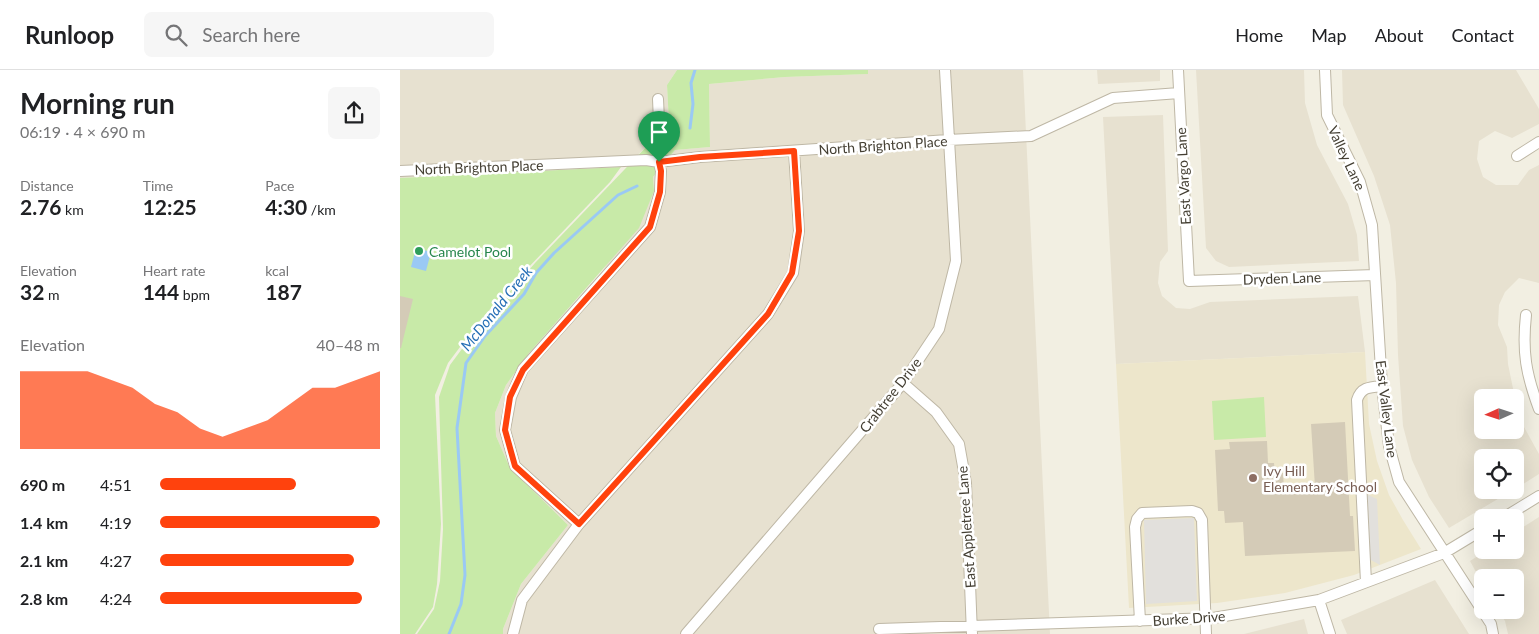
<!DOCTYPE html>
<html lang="en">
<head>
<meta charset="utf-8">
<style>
	:root { --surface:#fff; --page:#f6f6f6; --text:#202124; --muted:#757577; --line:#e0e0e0; --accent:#ff420d }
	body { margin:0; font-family:Lato,sans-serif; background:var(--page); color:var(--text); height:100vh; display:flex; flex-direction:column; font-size:19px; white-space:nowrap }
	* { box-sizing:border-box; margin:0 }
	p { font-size:16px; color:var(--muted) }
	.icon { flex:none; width:28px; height:28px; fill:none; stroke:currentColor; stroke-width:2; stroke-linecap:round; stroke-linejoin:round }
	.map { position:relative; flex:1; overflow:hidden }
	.details { display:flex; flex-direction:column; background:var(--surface); width:400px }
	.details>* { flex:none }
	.needle { width:32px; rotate:267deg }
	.fabs { position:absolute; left:1074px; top:319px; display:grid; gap:10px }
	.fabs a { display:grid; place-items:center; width:50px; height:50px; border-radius:8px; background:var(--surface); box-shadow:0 5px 20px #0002; font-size:25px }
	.pin { position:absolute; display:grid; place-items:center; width:42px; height:42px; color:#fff; margin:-51px -21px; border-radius:50% 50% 50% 0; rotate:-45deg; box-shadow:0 0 5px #0007 }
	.pin .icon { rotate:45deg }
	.round { display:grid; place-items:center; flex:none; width:52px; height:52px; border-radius:8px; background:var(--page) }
	.overview { display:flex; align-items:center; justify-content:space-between; height:85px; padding:0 20px }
	h1 { font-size:28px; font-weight:700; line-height:38px }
	.metrics { display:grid; grid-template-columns:repeat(3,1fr); gap:8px; height:85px; padding:5px 20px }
	.metrics div { display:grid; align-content:center }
	.metrics b { font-size:21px; font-weight:700 }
	.metrics small { font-size:14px; font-weight:400 }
	.metrics p { font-size:14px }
	.chart { height:140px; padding:10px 20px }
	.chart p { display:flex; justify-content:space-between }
	.chart svg { width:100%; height:90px; margin-top:5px; fill:var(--accent); opacity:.7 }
	ul { padding:0 20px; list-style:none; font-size:16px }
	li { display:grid; grid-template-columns:80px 60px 1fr; align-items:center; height:38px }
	li i { height:12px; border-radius:6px; background:var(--accent) }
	header { display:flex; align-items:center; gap:30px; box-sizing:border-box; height:70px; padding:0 25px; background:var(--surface); border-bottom:1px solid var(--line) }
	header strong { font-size:24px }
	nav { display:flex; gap:28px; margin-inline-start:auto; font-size:18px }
	.search { width:350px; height:45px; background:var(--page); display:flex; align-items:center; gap:12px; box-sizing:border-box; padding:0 18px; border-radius:8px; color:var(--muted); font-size:19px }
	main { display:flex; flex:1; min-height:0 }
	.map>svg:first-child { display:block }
</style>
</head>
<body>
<header>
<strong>Runloop</strong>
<div class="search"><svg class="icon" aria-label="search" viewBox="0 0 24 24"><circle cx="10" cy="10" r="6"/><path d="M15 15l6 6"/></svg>Search here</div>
<nav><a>Home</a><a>Map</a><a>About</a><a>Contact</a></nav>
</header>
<main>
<section class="details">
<div class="overview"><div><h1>Morning run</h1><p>06:19 · 4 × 690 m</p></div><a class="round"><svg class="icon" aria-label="share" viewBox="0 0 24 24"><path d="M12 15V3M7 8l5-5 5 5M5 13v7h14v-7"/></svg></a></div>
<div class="metrics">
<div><p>Distance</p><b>2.76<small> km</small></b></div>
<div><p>Time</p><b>12:25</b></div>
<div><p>Pace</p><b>4:30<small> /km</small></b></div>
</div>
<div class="metrics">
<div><p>Elevation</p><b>32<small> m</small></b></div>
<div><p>Heart rate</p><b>144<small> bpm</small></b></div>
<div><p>kcal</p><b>187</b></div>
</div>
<div class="chart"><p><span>Elevation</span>40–48 m</p>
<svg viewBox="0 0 160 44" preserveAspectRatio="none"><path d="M0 44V6L10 6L20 6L30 6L40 10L50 14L60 22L70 26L80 34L90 38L100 34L110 30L120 22L130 14L140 14L150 10L160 6V44z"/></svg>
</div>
<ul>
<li><b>690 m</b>4:51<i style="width:62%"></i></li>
<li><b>1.4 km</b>4:19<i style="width:100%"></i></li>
<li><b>2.1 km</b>4:27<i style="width:88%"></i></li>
<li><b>2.8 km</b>4:24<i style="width:92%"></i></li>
</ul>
</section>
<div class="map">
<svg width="1139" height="564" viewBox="0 0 1139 564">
	<rect width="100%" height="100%" fill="#f2efe2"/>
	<path fill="#e7e1d0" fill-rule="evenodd" d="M0,0H277L267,15L269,53L227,96L0,108Z
		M468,0H623L650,564H103V559L121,514L168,455L110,398L96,366L95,343L106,315L129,283L203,200L254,121L253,107L275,80L310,77L309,14L385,7L467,4Z
		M697,0H760V11L698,14Z
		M796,0H904L905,33L917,75L948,134L957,165L959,191L829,197L816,191L806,178Z
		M942,0H1116L1139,39V54L1112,68L1095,61L1079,71L1077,89L1083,107L1096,115H1118L1129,100L1139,95V213L1119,208L1105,222L1099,235L1098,255L1107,277L1108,294L1119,348L1139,384V404L1115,419V388H1082V420H1113L1049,458L1029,427L1012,390L1003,356L998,285L996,213L990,155L974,106L943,35ZM1082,328H1115V360H1082Z
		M763,45L768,181L760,192L758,213L762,226L776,238L790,239L810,232L958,226L965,282L716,294L703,47Z
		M1139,447V564H1108L1105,551L1098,540H1115V508H1082V513L1070,491L1087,480H1115V462Z
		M1035,510L1069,564H947L941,550Z
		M904,549L908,564H844Z"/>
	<path fill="#ede6cb" d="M965,282L969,354L977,391L989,425L1003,450L1021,479L954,505L885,523L817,533L729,538L716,294Z"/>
	<path fill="#c8eaa8" d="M277,0H468V4L385,7L309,14L310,77L275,80L253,107L254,121L239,158L129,283L106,315L95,343L96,366L110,398L168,455L121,514L103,559V564H17L34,539L40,511L43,459L39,327L50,295L73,264L135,193L269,53L267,15Z
		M221,97L210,112L105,222L78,253L48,293L35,325L41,454L37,514L33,537L15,564H0V108Z
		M864,327L866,367L814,370L812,331Z"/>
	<path fill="#e2e0dc" d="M966,424L977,429L980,495L969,489Z
		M794,448L797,531L746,534L744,450Z"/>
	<path fill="#9ac9f4" d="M16,178L31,182L26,201L11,197Z"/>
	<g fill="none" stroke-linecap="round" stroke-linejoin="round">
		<path stroke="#9ac9f4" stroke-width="3" d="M290,58L293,34L291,13L295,0
			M49,564L61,534L65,505L57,358L66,293L85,266L124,224L136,203L154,183L218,125L237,116"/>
	</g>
	<path fill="#d4cbb7" d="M0,226L13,229L1,278H0Z
		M945,352L950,446H953L955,481L845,486L843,452L825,453L824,441H818L815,380L830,379L829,372L867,371L868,393H874L875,404L883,403L884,420L915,417L911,354Z"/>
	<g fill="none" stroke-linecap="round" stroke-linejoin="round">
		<g stroke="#beb7a5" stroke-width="12">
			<path id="minor" d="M778,0L789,211L975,205
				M925,0L927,45L960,112L972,155L982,316L989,376L999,412L1091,554L1093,564
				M1117,86L1139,72
				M0,101L246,90L259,92L300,87L548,70L631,66L713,28L779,23
				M1126,245C1122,282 1126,304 1139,339
				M503,313L536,342L559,374L566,413L572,564
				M1103,448L1139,426
				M179,454L115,396L105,360L111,327L123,299L250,157L260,122L261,101L259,92L260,73L258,29
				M966,512L957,330C961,317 970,317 982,316
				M919,530L930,564
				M740,551L735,457L737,449L742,443L792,441L798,443L802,450L806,564
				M479,559L813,548L919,530L1044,483L1082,460
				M113,564L122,530L179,454L368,244L393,203L399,161L394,81
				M286,564L503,313L539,259L556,191L545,0"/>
		</g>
		<use href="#minor" stroke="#fff" stroke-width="10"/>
	</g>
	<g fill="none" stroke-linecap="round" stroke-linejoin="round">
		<g stroke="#fff" stroke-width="10">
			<path id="route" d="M394,81L399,161L392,203L368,244L179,454L115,396L105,360L110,327L123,300L250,157L260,122L261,101L259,92L300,87Z"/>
		</g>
		<use href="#route" stroke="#ff420d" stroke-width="6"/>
	</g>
	<circle fill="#2e9e5b" stroke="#fff" stroke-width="2" cx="19" cy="181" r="5"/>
	<circle fill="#8d6e63" stroke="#fff" stroke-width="2" cx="853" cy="408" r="5"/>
	<g text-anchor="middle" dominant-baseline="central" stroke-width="5" stroke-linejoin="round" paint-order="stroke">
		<g font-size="14" fill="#443f33" stroke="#fff">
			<text transform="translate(483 75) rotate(-4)">North Brighton Place</text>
			<text transform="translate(947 88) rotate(65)">Valley Lane</text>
			<text transform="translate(79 97) rotate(-2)">North Brighton Place</text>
			<text transform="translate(783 106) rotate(-93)">East Vargo Lane</text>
			<text transform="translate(882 208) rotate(-2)">Dryden Lane</text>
			<text transform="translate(490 325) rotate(-52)">Crabtree Drive</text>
			<text transform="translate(987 339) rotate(83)">East Valley Lane</text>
			<text transform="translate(566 457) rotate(-94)">East Appletree Lane</text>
			<text transform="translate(789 548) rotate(-4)">Burke Drive</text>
		</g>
		<g font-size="14" fill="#27864d" stroke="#fff" text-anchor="start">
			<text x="29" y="181">Camelot Pool</text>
		</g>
		<g font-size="14" fill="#785e54" stroke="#fff" text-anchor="start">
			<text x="863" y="400">Ivy Hill<tspan x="863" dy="16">Elementary School</tspan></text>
		</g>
		<g font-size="15" font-style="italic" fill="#266fb6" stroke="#fff">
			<text transform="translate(96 238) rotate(-51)">McDonald Creek</text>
		</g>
	</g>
</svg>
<div class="fabs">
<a><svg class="needle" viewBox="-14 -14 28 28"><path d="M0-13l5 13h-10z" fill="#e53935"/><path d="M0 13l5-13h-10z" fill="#757577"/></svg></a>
<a><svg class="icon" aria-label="locate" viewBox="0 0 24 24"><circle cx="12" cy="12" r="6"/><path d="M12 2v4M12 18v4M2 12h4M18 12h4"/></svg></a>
<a>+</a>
<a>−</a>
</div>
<div class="pin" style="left:259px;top:92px;background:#1e9e55"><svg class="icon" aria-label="arrive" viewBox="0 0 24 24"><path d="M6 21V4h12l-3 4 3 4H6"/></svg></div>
</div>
</main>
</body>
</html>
